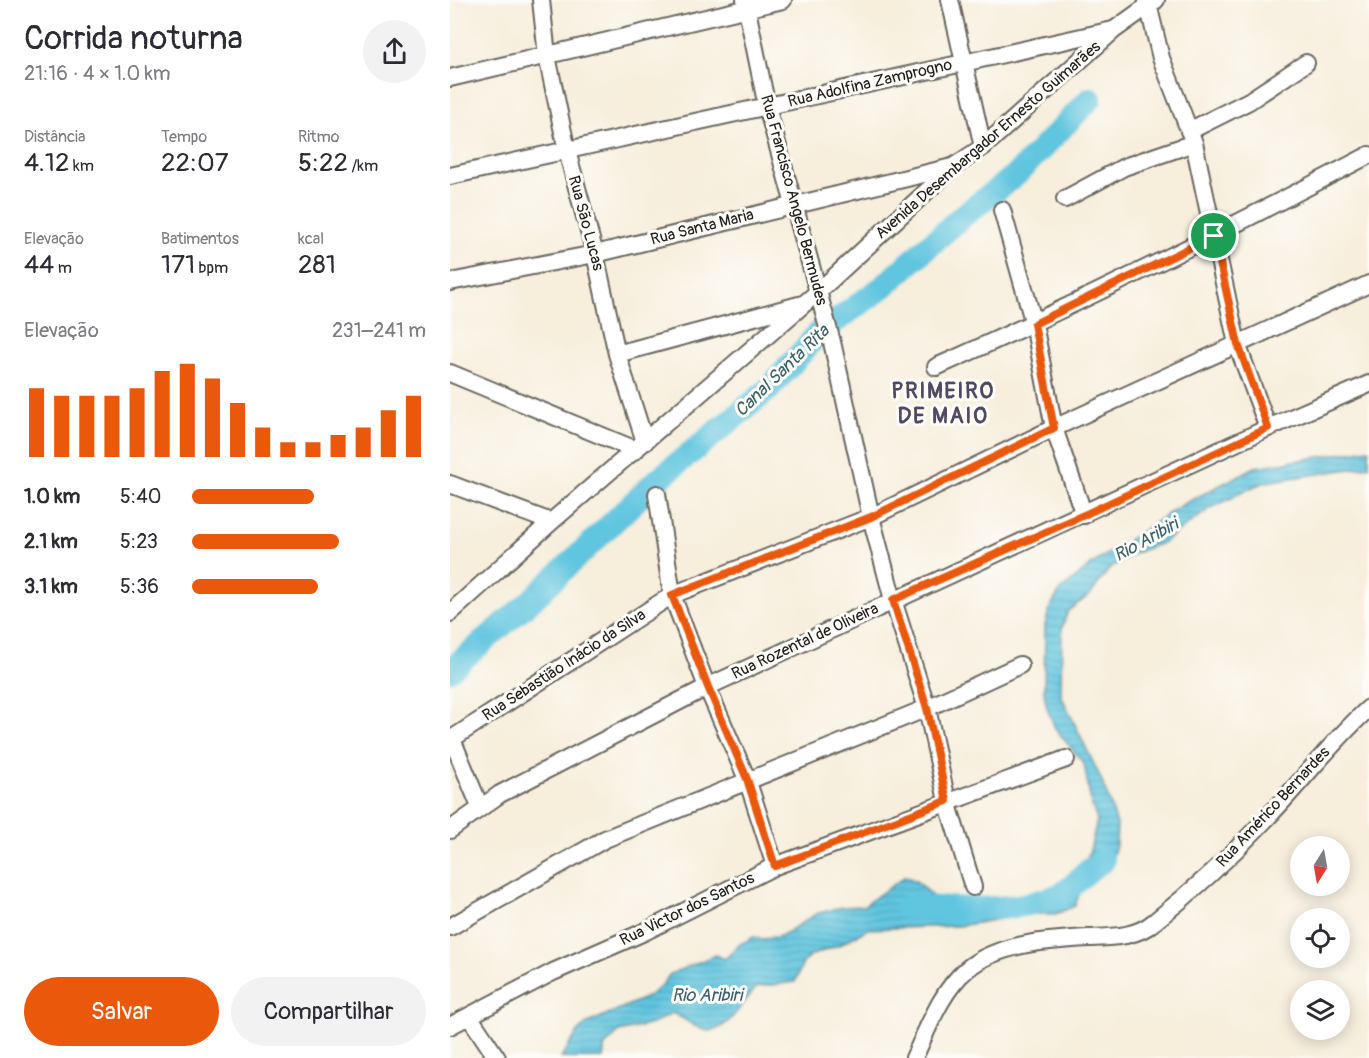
<!DOCTYPE html>
<html lang="pt">
<head>
<meta charset="utf-8">
<style>
	:root { --surface:#fff; --page:#f2f2f3; --text:#2b2b33; --muted:#7c7c81; --accent:#ea580c }
	body { margin:0; font-family:Pangolin,sans-serif; background:var(--page); color:var(--text); height:100vh; display:flex; flex-direction:column; font-size:22px; white-space:nowrap }
	* { box-sizing:border-box; margin:0 }
	p { font-size:20px; color:var(--muted) }
	.icon { flex:none; width:33px; height:33px; fill:none; stroke:currentColor; stroke-width:2; stroke-linecap:round; stroke-linejoin:round }
	.map { position:relative; flex:1; overflow:hidden }
	.drawer { display:flex; flex-direction:column; background:var(--surface); width:450px }
	.drawer>* { flex:none }
	.needle { width:39px; rotate:191deg }
	.buttons { position:absolute; left:840px; top:836px; display:grid; gap:12px }
	.buttons a { display:grid; place-items:center; width:60px; height:60px; border-radius:50%; background:var(--surface); box-shadow:0 3px 15px #0003; font-size:30px }
	.pin { position:absolute; display:grid; place-items:center; width:51px; height:51px; color:#fff; margin:-26px; border:3px solid #fff; border-radius:50%; box-shadow:0 2px 6px #0007 }
	.round { display:grid; place-items:center; flex:none; width:63px; height:63px; border-radius:32px; background:var(--page) }
	.head { display:flex; align-items:center; justify-content:space-between; height:102px; padding:0 24px }
	h1 { font-size:33px; font-weight:600; line-height:45px }
	.stats { display:grid; grid-template-columns:repeat(3,1fr); gap:9px; height:102px; padding:6px 24px }
	.stats div { display:grid; align-content:center }
	.stats b { font-size:26px; font-weight:600 }
	.stats small { font-size:16px; font-weight:400 }
	.stats p { font-size:16px }
	.chart { height:168px; padding:12px 24px }
	.chart p { display:flex; justify-content:space-between }
	.chart svg { width:100%; height:108px; margin-top:6px; stroke:var(--accent); stroke-width:6 }
	.button { display:flex; gap:12px; margin-top:auto; padding:12px 24px }
	.button a { flex:1; height:69px; border-radius:36px; background:var(--accent); color:#fff; font-size:24px; font-weight:600; line-height:69px; text-align:center }
	.button a+a { background:var(--page); color:var(--text) }
	ul { padding:0 24px; list-style:none; font-size:20px }
	li { display:grid; grid-template-columns:96px 72px 1fr; align-items:center; height:45px }
	li i { height:15px; border-radius:8px; background:var(--accent) }
	main { display:flex; flex:1; min-height:0 }
	.map>svg:first-child { display:block }
</style>
</head>
<body>
<main>
<section class="drawer">
<div class="head"><div><h1>Corrida noturna</h1><p>21:16 · 4 × 1.0 km</p></div><a class="round"><svg class="icon" aria-label="share" viewBox="0 0 24 24"><path d="M12 15V3M7 8l5-5 5 5M5 13v7h14v-7"/></svg></a></div>
<div class="stats">
<div><p>Distância</p><b>4.12<small> km</small></b></div>
<div><p>Tempo</p><b>22:07</b></div>
<div><p>Ritmo</p><b>5:22<small> /km</small></b></div>
</div>
<div class="stats">
<div><p>Elevação</p><b>44<small> m</small></b></div>
<div><p>Batimentos</p><b>171<small> bpm</small></b></div>
<div><p>kcal</p><b>281</b></div>
</div>
<div class="chart"><p><span>Elevação</span>231–241 m</p>
<svg viewBox="0 0 160 44" preserveAspectRatio="none"><path d="M5 44V16M15 44V19M25 44V19M35 44V19M45 44V16M55 44V9M65 44V6M75 44V12M85 44V22M95 44V32M105 44V38M115 44V38M125 44V35M135 44V32M145 44V25M155 44V19"/></svg>
</div>
<ul>
<li><b>1.0 km</b>5:40<i style="width:52%"></i></li>
<li><b>2.1 km</b>5:23<i style="width:63%"></i></li>
<li><b>3.1 km</b>5:36<i style="width:54%"></i></li>
</ul>
<div class="button"><a>Salvar</a><a>Compartilhar</a></div>
</section>
<div class="map">
<svg width="919" height="1058" viewBox="0 0 919 1058">
	<defs>
		<pattern id="water-rules" width="6" height="5" patternUnits="userSpaceOnUse" patternTransform="scale(1.5)"><rect width="6" height="5" fill="#61c5df"/><path d="M0 2.5h6" fill="none" stroke="#54a9bf"/></pattern>
	</defs>
	<rect width="100%" height="100%" fill="#fdfcf7"/>
	<filter id="ink" filterUnits="userSpaceOnUse"><feTurbulence type="fractalNoise" baseFrequency=".0167" numOctaves="2"/><feDisplacementMap in="SourceGraphic" scale="12" xChannelSelector="R" yChannelSelector="G"/><feConvolveMatrix kernelMatrix="1 2 1 2 8 2 1 2 1" color-interpolation-filters="sRGB"/></filter>
	<filter id="wash" filterUnits="userSpaceOnUse"><feTurbulence type="fractalNoise" baseFrequency=".008" numOctaves="4" result="noise"/><feDisplacementMap in="SourceGraphic" scale="24" xChannelSelector="R" yChannelSelector="G"/><feGaussianBlur stdDeviation="1.35" result="paint"/><feColorMatrix in="noise" values="0 0 0 0 0 0 0 0 0 0 0 0 0 0 0 0 0 1.4 0 .05"/><feComposite in="paint" operator="in"/></filter>
	<g filter="url(#wash)">
		<rect width="100%" height="100%" fill="#f7eedc"/>
		<path fill="url(#water-rules)" stroke="#3e707e" stroke-width="1.5" d="M919,449V466L816,482L805,486L761,508L714,542L685,553L659,569L641,594L618,611L612,628L611,695L653,783L667,824L666,846L661,860L645,872L632,887L625,906L606,914H581L509,926L418,929L389,945L360,956L353,963L345,982L307,987C292,1002 275,1039 251,1029C240,1025 233,1017 222,1013L202,1024L169,1032L154,1047V1058H111L129,1030L140,1022L199,996L212,985L220,974L265,955L275,959L290,944L304,937L313,939L331,936L366,914L391,907L413,906L454,877C468,878 485,896 488,909L498,913L548,907L567,908L609,900L618,895L626,884L640,850L647,820L641,803L634,764L605,728L597,708L594,693L595,625L600,607L610,591L642,564L730,506L805,467Z"/>
		<g fill="none" stroke-linecap="round" stroke-linejoin="round">
			<path stroke="#61c5df" stroke-width="24" d="M0,670L83,599L205,482L319,389L369,333L433,287L509,219L566,175L640,99
				M456,907C506,907 561,915 609,895C624,889 635,869 653,861"/>
		</g>
	</g>
	<g filter="url(#ink)">
		<g fill="none" stroke-linecap="round" stroke-linejoin="round">
			<g stroke="#69665f" stroke-width="20">
				<path id="minor" d="M91,0L97,56L117,151L145,254L167,354L195,442
					M295,0L317,107L382,342L421,517L443,600L477,708L497,801L523,887
					M500,0L533,147
					M697,0L711,58L744,143L787,344L818,428
					M0,78L333,0
					M739,131L799,101L856,63
					M0,176L663,30
					M615,199L674,167L744,143
					M552,210L584,324L604,428L634,515
					M0,282L145,254L502,167
					M167,354L349,305
					M486,367C633,302 776,230 919,155
					M0,373L186,450
					M0,484L101,522
					M207,494L222,595L257,687L297,779L325,866
					M0,613L101,522L369,291L503,167L533,147L664,30L706,0
					M2,739L30,807
					M0,740L222,595L421,517L604,428L919,284
					M0,830L50,794L257,687L818,428L919,384
					M0,927L155,839L477,708L570,665
					M19,1016L47,1058
					M0,1026L103,972L194,932L325,866L616,759
					M464,1058C478,1028 491,991 517,969C548,943 600,940 639,938C661,937 685,938 704,922C742,892 780,857 814,821C850,784 880,743 919,708"/>
			</g>
			<use href="#minor" stroke="#fff" stroke-width="16"/>
		</g>
	</g>
	<g fill="none" stroke-linecap="round" stroke-linejoin="round" filter="url(#ink)">
		<g stroke="#fff" stroke-width="12">
			<path id="route" d="M764,236L788,344L818,428L634,515L443,600L477,708L497,801L325,866L297,779L258,687L222,595L421,517L604,428L584,324Z"/>
		</g>
		<use href="#route" stroke="#ea580c" stroke-width="8"/>
	</g>
	<g text-anchor="middle" dominant-baseline="central" stroke-width="6" stroke-linejoin="round" paint-order="stroke">
		<g font-size="16" fill="#1c1c1c" stroke="#fdfcf7">
			<text transform="translate(420 83) rotate(-13)">Rua Adolfina Zamprogno</text>
			<text transform="translate(538 140) rotate(-41)">Avenida Desembargador Ernesto Guimarães</text>
			<text transform="translate(344 200) rotate(75)">Rua Francisco Angelo Bermudes</text>
			<text transform="translate(136 223) rotate(75)">Rua São Lucas</text>
			<text transform="translate(252 227) rotate(-14)">Rua Santa Maria</text>
			<text transform="translate(355 641) rotate(-25)">Rua Rozental de Oliveira</text>
			<text transform="translate(114 665) rotate(-33)">Rua Sebastião Inácio da Silva</text>
			<text transform="translate(823 807) rotate(-47)">Rua Américo Bernardes</text>
			<text transform="translate(237 909) rotate(-26)">Rua Victor dos Santos</text>
		</g>
		<g font-size="18" font-style="italic" fill="#38606a" stroke="#fdfcf7">
			<text transform="translate(332 371) rotate(-44)">Canal Santa Rita</text>
			<text transform="translate(696 540) rotate(-29)">Rio Aribiri</text>
			<text x="257" y="995">Rio Aribiri</text>
		</g>
		<g font-size="22" font-weight="bold" letter-spacing="1.5" fill="#4f4a61" stroke="#fdfcf7">
			<text x="493" y="391">PRIMEIRO<tspan x="493" dy="25">DE MAIO</tspan></text>
		</g>
	</g>
</svg>
<div class="buttons">
<a><svg class="needle" viewBox="-14 -14 28 28"><path d="M0-13l5 13h-10z" fill="#e53935"/><path d="M0 13l5-13h-10z" fill="#7c7c81"/></svg></a>
<a><svg class="icon" aria-label="locate" viewBox="0 0 24 24"><circle cx="12" cy="12" r="6"/><path d="M12 2v4M12 18v4M2 12h4M18 12h4"/></svg></a>
<a><svg class="icon" aria-label="layers" viewBox="0 0 24 24"><path d="M12 4l9 5-9 5-9-5zM3 14l9 5 9-5"/></svg></a>
</div>
<div class="pin" style="left:764px;top:236px;background:#1e9e55"><svg class="icon" aria-label="arrive" viewBox="0 0 24 24"><path d="M6 21V4h12l-3 4 3 4H6"/></svg></div>
</div>
</main>
</body>
</html>
